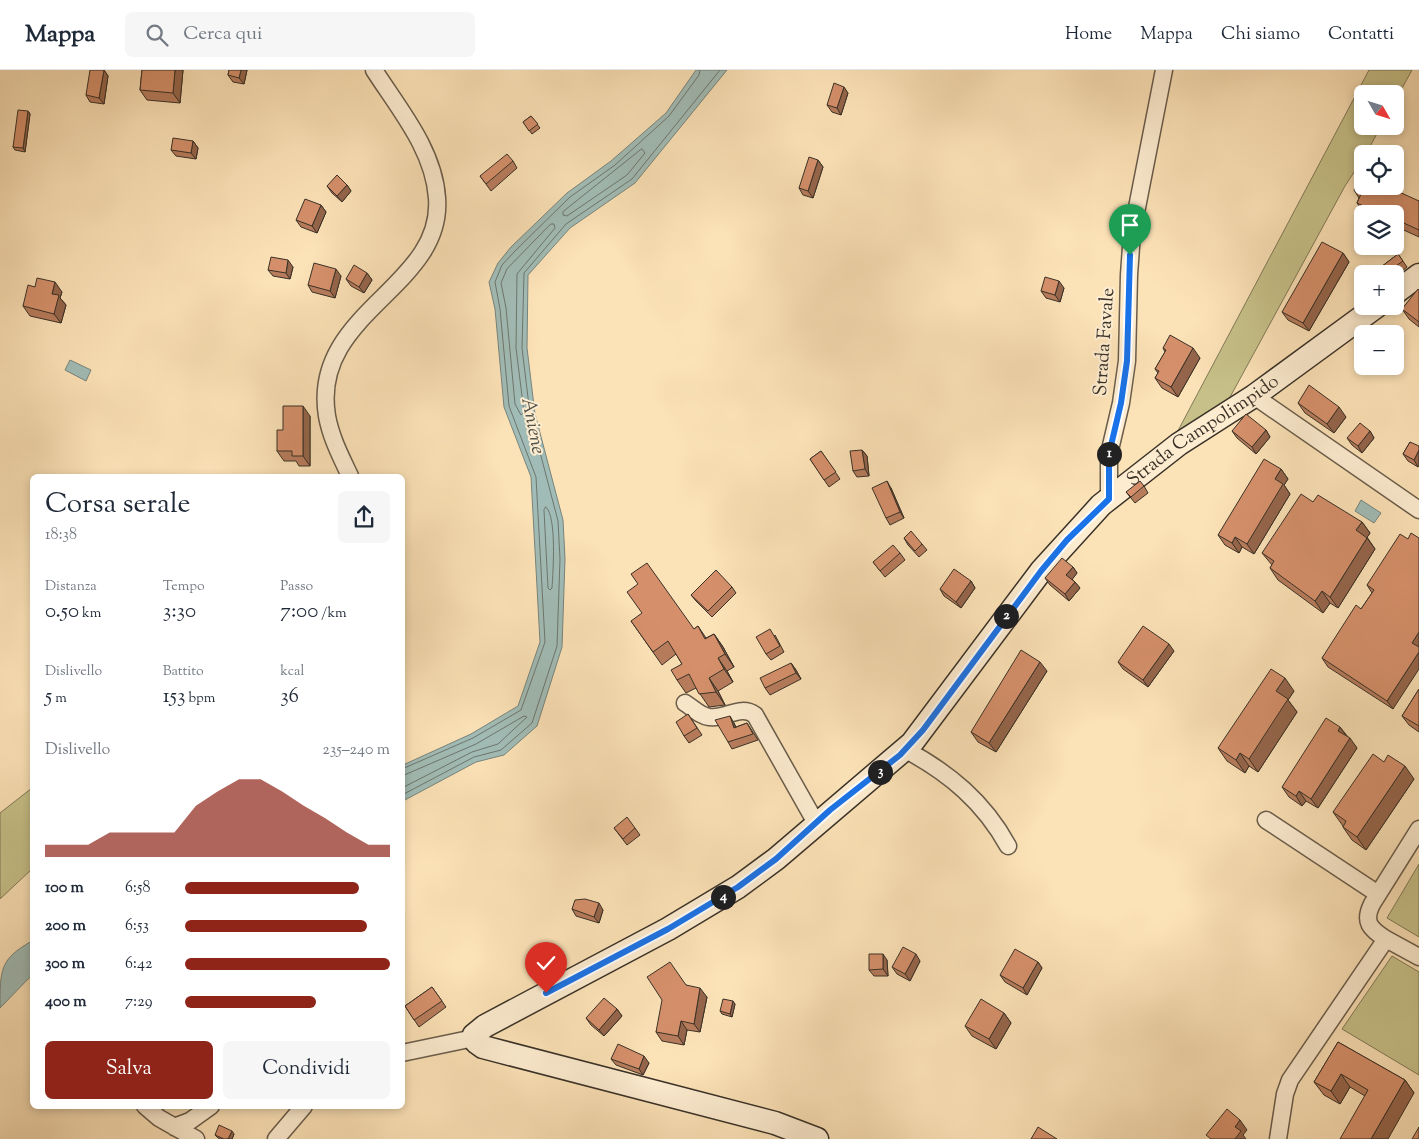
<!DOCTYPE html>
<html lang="it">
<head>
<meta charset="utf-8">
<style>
	:root { --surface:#fff; --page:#f6f6f7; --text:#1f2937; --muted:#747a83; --line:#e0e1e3; --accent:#8f2418 }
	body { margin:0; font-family:"Sorts Mill Goudy",serif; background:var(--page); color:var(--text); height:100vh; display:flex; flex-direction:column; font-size:19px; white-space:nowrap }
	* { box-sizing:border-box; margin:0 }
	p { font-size:16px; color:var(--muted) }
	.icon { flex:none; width:28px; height:28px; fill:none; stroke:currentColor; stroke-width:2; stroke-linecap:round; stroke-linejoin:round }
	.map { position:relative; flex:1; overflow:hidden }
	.sheet { position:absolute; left:30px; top:404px; width:375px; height:635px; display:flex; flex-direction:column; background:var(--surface); border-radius:8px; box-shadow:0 2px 8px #0003 }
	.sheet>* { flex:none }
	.needle { width:32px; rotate:129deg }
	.tools { position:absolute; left:1354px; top:15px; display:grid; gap:10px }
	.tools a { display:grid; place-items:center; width:50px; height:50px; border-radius:8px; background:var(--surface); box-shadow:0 2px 8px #0003; font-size:25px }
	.pin { position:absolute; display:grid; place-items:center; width:42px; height:42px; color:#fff; margin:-51px -21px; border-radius:50% 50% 50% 0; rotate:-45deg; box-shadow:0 0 5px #0007 }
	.pin .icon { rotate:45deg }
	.km { position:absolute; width:25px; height:25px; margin:-12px; border-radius:50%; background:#222; color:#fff; font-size:14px; line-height:25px; text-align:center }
	.round { display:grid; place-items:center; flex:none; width:52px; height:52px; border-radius:8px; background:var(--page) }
	.overview { display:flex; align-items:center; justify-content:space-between; height:85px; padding:0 15px }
	h1 { font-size:28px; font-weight:600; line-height:38px }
	.figures { display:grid; grid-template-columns:repeat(3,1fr); gap:8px; height:85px; padding:5px 15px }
	.figures div { display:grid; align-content:center }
	.figures b { font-size:21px; font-weight:600 }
	.figures small { font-size:14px; font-weight:400 }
	.figures p { font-size:14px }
	.chart { height:140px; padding:10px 15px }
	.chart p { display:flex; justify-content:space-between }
	.chart svg { width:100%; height:90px; margin-top:5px; fill:var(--accent); opacity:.7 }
	.cta { display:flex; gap:10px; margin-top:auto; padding:10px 15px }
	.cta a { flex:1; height:58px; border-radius:8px; background:var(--accent); color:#fff; font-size:20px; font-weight:600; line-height:58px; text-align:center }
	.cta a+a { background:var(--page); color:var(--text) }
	ul { padding:0 15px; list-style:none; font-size:16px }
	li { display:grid; grid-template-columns:80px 60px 1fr; align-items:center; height:38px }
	li i { height:12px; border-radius:6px; background:var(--accent) }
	header { display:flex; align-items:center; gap:30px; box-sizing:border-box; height:70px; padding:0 25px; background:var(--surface); border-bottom:1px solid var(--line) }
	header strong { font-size:24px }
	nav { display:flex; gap:28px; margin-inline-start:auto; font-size:18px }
	.search { width:350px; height:45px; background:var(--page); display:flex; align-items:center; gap:12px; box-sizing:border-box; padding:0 18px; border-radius:8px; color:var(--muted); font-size:19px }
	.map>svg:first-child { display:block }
</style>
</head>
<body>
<header>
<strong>Mappa</strong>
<div class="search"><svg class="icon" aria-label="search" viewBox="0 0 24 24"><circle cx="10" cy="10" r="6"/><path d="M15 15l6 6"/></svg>Cerca qui</div>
<nav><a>Home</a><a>Mappa</a><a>Chi siamo</a><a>Contatti</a></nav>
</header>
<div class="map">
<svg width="1419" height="1069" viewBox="0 0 1419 1069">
	<rect width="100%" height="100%" fill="#fce2b7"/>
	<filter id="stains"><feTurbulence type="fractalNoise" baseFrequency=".004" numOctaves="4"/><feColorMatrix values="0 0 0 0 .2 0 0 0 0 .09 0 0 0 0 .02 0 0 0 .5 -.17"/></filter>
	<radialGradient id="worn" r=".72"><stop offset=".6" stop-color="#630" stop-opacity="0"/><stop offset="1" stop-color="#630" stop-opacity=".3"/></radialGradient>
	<path fill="#c7c189" stroke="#807958" d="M1369,0H1412L1395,31V24H1362V56H1381L1366,84H1362V90L1345,116L1223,340L1172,372Z
		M32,718V799L0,829V743Z
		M1419,794V867L1387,848Z
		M1392,886L1419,902V1005L1342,959Z"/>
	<path fill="#a1bcb6" stroke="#77847d" d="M696,0H727L635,113L570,158L528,205L527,278L535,344L563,450L565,489L562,577L537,656L504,685L476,692L403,731V695L471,664L518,636L540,572L531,407L504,337L495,239L489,212L498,193L511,177L567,123L611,91L666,43Z
		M70,290L91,300L86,311L65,300Z
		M1361,430L1381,443L1374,453L1355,441Z
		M32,871V905L0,938C0,899 0,889 32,871Z"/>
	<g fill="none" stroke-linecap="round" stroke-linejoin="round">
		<path stroke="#6d766e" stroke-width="1" d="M642,79L645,83L627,105L567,146L563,145V142Z
			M551,154H554L555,158L517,204L516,278L524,342L521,345L515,334L506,238L501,213L507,199Z
			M546,437C557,447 553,502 552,518L550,520L548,518L544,440Z
			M402,699L473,668L521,640L545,572L536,407L509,336L500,239L495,212L502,195L515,181L570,127L615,95L669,46L699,5L700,0
			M402,706L476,674L524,646L527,647L498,674L472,682L402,718
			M402,725L474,687L501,680L532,653L557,576L560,489L558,451L530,344L522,278L524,203L566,154L632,109L720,0"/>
		<g stroke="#6a5d4b" stroke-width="19">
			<path id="street" d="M1254,326L1419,440
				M350,406C341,387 331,368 327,346C310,242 444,218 437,128C434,80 399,39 374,0
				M1109,429V384L1121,333L1127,291L1129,205L1132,163L1164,0
				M685,633C693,638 700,646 709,647C725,650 740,634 755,645L816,753
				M906,680C949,703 984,732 1008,776
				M1266,750L1378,824
				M1386,869L1419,887
				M402,983L474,968
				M145,1036L159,1048L196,1069
				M174,1057L190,1051L211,1036
				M276,1069L304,1036
				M1278,1069L1285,1024L1290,1010L1386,869C1370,859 1363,852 1372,834L1419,759"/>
		</g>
		<g stroke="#393127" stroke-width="25">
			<g id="secondary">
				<path d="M1395,223L1419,205"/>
				<path id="s1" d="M817,1069L775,1053L483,977L476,972L474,965L485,956L668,859L738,817L776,789L912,673L1041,501L1101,435L1179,374L1254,326L1377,236"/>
			</g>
		</g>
		<use href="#street" stroke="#fdecd0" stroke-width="16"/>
		<use href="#secondary" stroke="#fdecd0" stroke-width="22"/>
	</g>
	<path fill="#b77c5c" stroke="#393127" d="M104,0L108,6L104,34L90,32L86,25Z
		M142,0H183L180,33L147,30L140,20Z
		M229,0H247L244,14L233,12L228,5Z
		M848,23L841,45L832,42L827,35Z
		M28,41L30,44L25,82L15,80L13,77Z
		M531,46L540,58L532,64L523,52Z
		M193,71L198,78L196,89L176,86L171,80Z
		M818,90L823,97L813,128L803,125L799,118Z
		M513,91L517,98L491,121L480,106Z
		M347,115L351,121L342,132L332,123L327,116Z
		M1354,120L1419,131V167L1395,156V144L1364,143L1357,133L1359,128Z
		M321,135L326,142L317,163L301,157L296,150Z
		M1343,183L1349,192L1309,261L1288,250L1282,242Z
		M1398,184L1407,197L1395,207V204H1386L1381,197Z
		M293,197L290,209L273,206L268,200Z
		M367,203L372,210L364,223L351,216L346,209Z
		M341,206L335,228L312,222L308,215Z
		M35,217L62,222L60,228L66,235L61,253L30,246L23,236Z
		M1064,218L1060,232L1046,228L1041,221Z
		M1419,220V257L1409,249L1402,239Z
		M1163,278L1200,288L1178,327L1162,318L1155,308L1158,303L1155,299L1165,282Z
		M1298,333L1346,347L1334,363L1305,343Z
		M310,346V396H299L296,391H284L277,381L283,360Z
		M1266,360L1270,367L1256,384L1237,368L1232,361Z
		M1370,361L1374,368L1362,383L1352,375L1347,368Z
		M1410,372L1418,397L1408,391L1403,384Z
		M862,380L867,386L869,406L857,407L853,401Z
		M821,381L840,409L829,417L810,389Z
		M1281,399L1288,409L1284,415L1290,424L1254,484L1242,477L1239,483L1225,475L1218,465Z
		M1144,416L1148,423L1135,433L1126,422Z
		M891,418L904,448L890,455L886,448Z
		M1313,432L1362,452L1370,463L1367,467L1375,479L1338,538L1330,533L1323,543L1278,510L1270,498L1272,495L1262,483Z
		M904,468L922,474L927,480L919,487L908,475Z
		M1408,469L1393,639L1328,597L1322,588L1361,539L1372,523L1367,515Z
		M900,483L905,490L885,507L873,492Z
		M1073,497L1077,503L1072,509L1080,518L1069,531L1050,515L1045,508Z
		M971,511L975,518L961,538L944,526L940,519Z
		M732,517L736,523L712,547L696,531L691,525Z
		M631,551L694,559L698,556L706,568L714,564L723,577L734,597L727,601L733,612L718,621L725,635L709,637L696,618L686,623L677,610L682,594L676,584L662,595Z
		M775,565L784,582L771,590L766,584Z
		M1174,581L1148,617L1123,599L1118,592Z
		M791,593L796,600L801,609L770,625L765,618Z
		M1047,601L996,682L978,672L971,662Z
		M1419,619V662L1409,655L1402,646Z
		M1294,621L1288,630L1297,642L1258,702L1249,696L1245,703L1227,691L1218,678Z
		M688,644L702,665L689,673L684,666Z
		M734,653L736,657L747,653L758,670L732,679L728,672Z
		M1340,657L1357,678L1318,738L1306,731L1302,736L1289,727L1282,717Z
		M1384,692L1414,709L1366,780L1352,770L1343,757V756L1333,742Z
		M614,758H635L640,765L627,775Z
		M572,839L603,840L599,853L576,846Z
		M887,890L888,906H874L869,900Z
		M920,891L910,911L897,904L892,897Z
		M1038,892L1042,898L1027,925L1005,912L1000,905Z
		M686,915L707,927L700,962L687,960L684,975L662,971L656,962Z
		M432,917L446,937L419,957L405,936Z
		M735,934L732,947L722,944L720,941Z
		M617,939L622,946L604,966L591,955L586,948Z
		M1004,943L1011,953L996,979L972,966L965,956Z
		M1338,972L1405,1010L1414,1023L1365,1026L1350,1017L1340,1034L1324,1025L1314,1012Z
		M611,989L649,993L643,1005L616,995Z
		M234,1064L232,1069H220L218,1068L215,1065Z"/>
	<path fill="#95654b" stroke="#393127" d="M104,0L108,6L104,34L99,28Z
		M175,0H183L180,33L173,23Z
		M241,0H247L244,14L239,8Z
		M844,17L848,23L841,45L837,38Z
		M28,41L30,44L25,82L23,78Z
		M193,71L198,78L196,89L191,83Z
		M818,90L823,97L813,128L808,121Z
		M347,115L351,121L342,132L337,126Z
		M321,135L326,142L317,163L312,156Z
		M1343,183L1349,192L1309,261L1303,253Z
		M288,190L293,197L290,209L286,203Z
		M336,199L341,206L335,228L330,221Z
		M367,203L372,210L364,223L359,217Z
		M1059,211L1064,218L1060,232L1055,225Z
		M55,212L62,222L60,228L66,235L61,253L54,244L52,224Z
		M1193,278L1200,288L1178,327L1171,317Z
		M303,336L310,346V396L303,386Z
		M1339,337L1346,347L1334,363L1327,354Z
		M1266,360L1270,367L1256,384L1252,377Z
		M1370,361L1374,368L1362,383L1358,376Z
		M862,380L867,386L869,406L865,399Z
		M1419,380V395L1418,397L1414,390Z
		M1281,399L1288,409L1284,415L1290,424L1254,484L1247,474L1275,409Z
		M887,411L891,418L904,448L900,442Z
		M1362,452L1370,463L1364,472L1356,460Z
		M1235,467L1242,477L1239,483L1232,473Z
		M1367,468L1375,479L1338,538L1330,527Z
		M1073,497L1077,503L1071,511L1066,505Z
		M971,511L975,518L961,538L956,532Z
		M1075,512L1080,518L1069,531L1065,524Z
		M1322,521L1330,533L1323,543L1315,531Z
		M1419,562V580L1412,573Z
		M714,564L723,577L734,597L725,584Z
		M1169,574L1174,581L1148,617L1143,610Z
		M1419,582V599L1393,639L1387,631Z
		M718,588L727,601L733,612L724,599Z
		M1040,592L1047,601L996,682L989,673Z
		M791,593L796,600L801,609L796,603Z
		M709,608L718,621L725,635L716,622Z
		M1285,608L1294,621L1288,630L1297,642L1258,702L1249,689L1276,621Z
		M730,646L734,653L738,665L734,658Z
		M1340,657L1347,667L1338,661Z
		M1350,668L1357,678L1318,738L1311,729Z
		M1240,683L1249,696L1245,703L1236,690Z
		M1405,696L1414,709L1366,780L1357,767Z
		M1299,721L1306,731L1302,736L1296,726Z
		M599,833L603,840L599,853L594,847Z
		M883,884L887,890L888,906L883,899Z
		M916,884L920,891L910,911L905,904Z
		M1038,892L1042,898L1027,925L1023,918Z
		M700,918L707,927L700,962L694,954Z
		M733,931L735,934L732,947L730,944Z
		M617,939L622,946L604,966L599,960Z
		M1004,943L1011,953L996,979L989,969Z
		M681,951L687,960L684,975L678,966Z
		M644,986L649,993L643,1005L639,999Z
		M1341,1004L1350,1017L1340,1034L1331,1021Z
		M1405,1010L1414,1023L1388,1069H1371Z
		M1240,1050L1247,1060L1243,1065L1246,1069H1235V1057Z
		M232,1061L234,1064L232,1069H228Z"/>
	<path fill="#d5906b" stroke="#393127" d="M90,0H104L99,28L86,25Z
		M142,0H175L173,23L140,20Z
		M229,0H241L239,8L228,5Z
		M834,13L844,17L837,38L827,35Z
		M18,40L28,41L23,78L13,77Z
		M531,46L538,54L529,61L523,52Z
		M173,68L193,71L191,83L171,80Z
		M507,84L513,91L486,114L480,106Z
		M809,87L818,90L808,121L799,118Z
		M337,105L347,115L337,126L327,116Z
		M1361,105L1362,106V116H1386L1419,131V160L1395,149V144H1381L1357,133L1361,124L1354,120Z
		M305,129L321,135L312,156L296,150Z
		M1322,172L1343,183L1303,253L1282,242Z
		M1398,184L1403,191L1386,203L1381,197Z
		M271,187L288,190L286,203L268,200Z
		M314,193L336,199L330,221L308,215Z
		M354,195L367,203L359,217L346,209Z
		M1045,207L1059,211L1055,225L1041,221Z
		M37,208L55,212L52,224L59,225L54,244L23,236L28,215L35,217Z
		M1418,219L1419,220V252L1402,239Z
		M1170,265L1193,278L1171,317L1155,308L1159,301L1155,299L1166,280L1163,278Z
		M1309,315L1339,337L1327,354L1298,333Z
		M283,336H303V386H292V381H277V360H283Z
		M1246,344L1266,360L1252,377L1232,361Z
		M1360,353L1370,361L1358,376L1347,368Z
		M1410,372L1419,376V380L1414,390L1403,384Z
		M862,380L865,399L853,401L850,381Z
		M821,381L836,402L824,410L810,389Z
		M1264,389L1281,399L1275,409L1283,414L1247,474L1235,467L1232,473L1218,465Z
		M887,411L900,442L886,448L872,418Z
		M1140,411L1144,416L1131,427L1126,422Z
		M1301,424L1313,432L1318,425L1362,452L1356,460L1367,468L1330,527L1322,521L1315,531L1270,498L1274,491L1262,483Z
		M911,461L922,474L915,481L904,468Z
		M1411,463L1419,468V562L1412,573L1419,577V582L1387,631L1322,588L1356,535L1361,539L1374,520L1367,515L1400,464L1408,469Z
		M893,475L900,483L880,501L873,492Z
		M1062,488L1073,497L1066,505L1075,512L1065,524L1045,508Z
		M647,493L694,559L698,556L705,569L714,564L725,584L718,588L724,599L709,608L716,622L699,624L689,604L677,610L671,600L682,594L668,571L653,582L631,551L642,543L627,522L638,514L631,504Z
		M954,499L971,511L956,532L940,519Z
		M716,500L732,517L708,541L691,525Z
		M1143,556L1169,574L1143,610L1118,592Z
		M770,559L780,576L766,584L756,567Z
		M1021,580L1040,592L989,673L971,662Z
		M791,593L796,603L765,618L760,608Z
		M1271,599L1285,608L1276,621L1288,629L1249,689L1240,683L1236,690L1218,678Z
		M1419,619V656L1402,646Z
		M688,644L697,658L684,666L676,652Z
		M730,646L734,658L747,653L753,664L728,672L715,650Z
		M1326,648L1340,657L1338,661L1350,668L1311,729L1299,721L1296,726L1282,717Z
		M1373,684L1384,692L1388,685L1405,696L1357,767L1343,757L1346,751L1333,742Z
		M627,747L635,758L623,769L614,758Z
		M585,829L599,833L594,847L572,839L575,830Z
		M903,877L916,884L905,904L892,897Z
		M1015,879L1038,892L1023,918L1000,905Z
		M869,884H883V899L869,900Z
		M670,892L686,915L700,918L694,954L681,951L678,966L656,962L662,930L647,907Z
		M432,917L442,931L414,950L405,936Z
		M604,928L617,939L599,960L586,948Z
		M723,929L733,931L730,944L720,941Z
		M981,929L1004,943L989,969L965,956Z
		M1338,972L1405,1010L1371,1069H1340L1368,1020L1341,1004L1331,1021L1314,1012Z
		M618,974L644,986L639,999L611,989Z
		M1227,1039L1240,1050L1235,1057L1241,1061L1235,1069H1211L1206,1065Z
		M219,1055L232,1061L228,1069H224L215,1065Z
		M1038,1057L1057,1069H1031Z
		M1419,1057V1069H1412Z"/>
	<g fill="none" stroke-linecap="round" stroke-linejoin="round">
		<g stroke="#fff" stroke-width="10">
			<path id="route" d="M546,923L668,859L738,817L776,789L830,740L900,685L923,660L1041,501L1067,470L1109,429V384L1121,333L1127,291L1130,185"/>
		</g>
		<use href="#route" stroke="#1a73e8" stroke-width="6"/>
	</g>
	<g text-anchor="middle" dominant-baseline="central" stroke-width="4" stroke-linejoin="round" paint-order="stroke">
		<g font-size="19" fill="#393127" stroke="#fdecd0">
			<text transform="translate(1105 272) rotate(-86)">Strada Favale</text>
			<text stroke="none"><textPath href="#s1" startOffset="1322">Strada Campolimpido</textPath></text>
		</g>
		<g font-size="20" font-style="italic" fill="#53544b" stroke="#fdecd0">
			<text transform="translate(532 356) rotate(79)">Aniene</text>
		</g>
	</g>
	<rect width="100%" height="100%" filter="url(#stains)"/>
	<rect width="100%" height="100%" fill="url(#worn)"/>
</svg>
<div class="tools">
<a><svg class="needle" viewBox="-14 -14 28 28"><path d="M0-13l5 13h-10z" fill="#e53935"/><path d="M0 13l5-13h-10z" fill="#747a83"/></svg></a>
<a><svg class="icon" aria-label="locate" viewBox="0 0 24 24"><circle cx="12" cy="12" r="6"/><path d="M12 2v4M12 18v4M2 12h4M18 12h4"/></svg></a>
<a><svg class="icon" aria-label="layers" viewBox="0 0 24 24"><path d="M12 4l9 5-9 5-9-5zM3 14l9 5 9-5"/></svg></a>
<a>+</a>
<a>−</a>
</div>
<div class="pin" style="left:1130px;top:185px;background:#1e9e55"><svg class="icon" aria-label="arrive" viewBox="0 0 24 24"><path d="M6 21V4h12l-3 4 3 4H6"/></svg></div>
<div class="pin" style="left:546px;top:923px;background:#d93025"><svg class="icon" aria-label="check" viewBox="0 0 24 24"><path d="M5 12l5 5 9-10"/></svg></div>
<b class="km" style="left:1109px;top:384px">1</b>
<b class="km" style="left:1006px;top:546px">2</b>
<b class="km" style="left:880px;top:702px">3</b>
<b class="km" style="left:723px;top:827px">4</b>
<section class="sheet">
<div class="overview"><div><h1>Corsa serale</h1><p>18:38</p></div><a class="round"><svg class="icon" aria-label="share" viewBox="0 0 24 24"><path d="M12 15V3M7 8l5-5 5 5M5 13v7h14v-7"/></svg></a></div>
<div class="figures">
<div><p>Distanza</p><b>0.50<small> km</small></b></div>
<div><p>Tempo</p><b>3:30</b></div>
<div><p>Passo</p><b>7:00<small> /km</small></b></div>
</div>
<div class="figures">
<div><p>Dislivello</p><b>5<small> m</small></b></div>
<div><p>Battito</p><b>153<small> bpm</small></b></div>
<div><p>kcal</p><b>36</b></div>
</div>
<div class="chart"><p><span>Dislivello</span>235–240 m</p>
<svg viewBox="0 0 160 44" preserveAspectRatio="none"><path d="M0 44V38L10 38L20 38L30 32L40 32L50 32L60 32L70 19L80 12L90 6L100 6L110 12L120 19L130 25L140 32L150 38L160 38V44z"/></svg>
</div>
<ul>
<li><b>100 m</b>6:58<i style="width:85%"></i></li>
<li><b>200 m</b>6:53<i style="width:89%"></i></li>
<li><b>300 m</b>6:42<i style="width:100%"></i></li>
<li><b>400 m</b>7:29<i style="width:64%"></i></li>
</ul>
<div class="cta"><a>Salva</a><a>Condividi</a></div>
</section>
</div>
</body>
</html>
